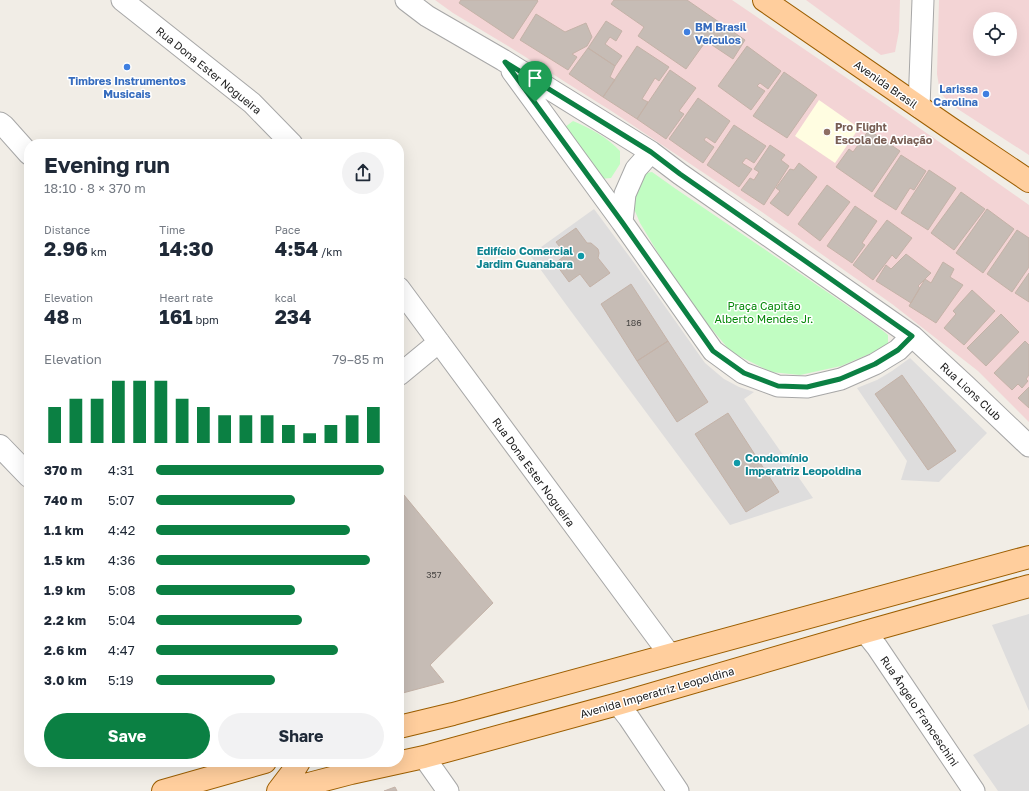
<!DOCTYPE html>
<html lang="en">
<head>
<meta charset="utf-8">
<style>
	:root { --surface:#fff; --page:#f2f2f3; --text:#1f2937; --muted:#747a83; --accent:#0b8043 }
	body { margin:0; font-family:"Golos Text",sans-serif; background:var(--page); color:var(--text); height:100vh; display:flex; flex-direction:column; font-size:15px; white-space:nowrap }
	* { box-sizing:border-box; margin:0 }
	p { font-size:13px; color:var(--muted) }
	.icon { flex:none; width:22px; height:22px; fill:none; stroke:currentColor; stroke-width:2; stroke-linecap:round; stroke-linejoin:round }
	.map { position:relative; flex:1; overflow:hidden }
	.details { position:absolute; left:24px; top:139px; width:380px; height:628px; display:flex; flex-direction:column; background:var(--surface); border-radius:16px; box-shadow:0 4px 16px #0002 }
	.details>* { flex:none }
	.controls { position:absolute; left:973px; top:12px; display:grid; gap:8px }
	.controls a { display:grid; place-items:center; width:44px; height:44px; border-radius:50%; background:var(--surface); box-shadow:0 4px 16px #0002; font-size:20px }
	.pin { position:absolute; display:grid; place-items:center; width:34px; height:34px; color:#fff; margin:-41px -17px; border-radius:50% 50% 50% 0; rotate:-45deg; box-shadow:0 0 4px #0007 }
	.pin .icon { rotate:45deg }
	.round { display:grid; place-items:center; flex:none; width:42px; height:42px; border-radius:21px; background:var(--page) }
	.summary { display:flex; align-items:center; justify-content:space-between; height:68px; padding:0 20px }
	h1 { font-size:22px; font-weight:700; line-height:30px }
	.stats { display:grid; grid-template-columns:repeat(3,1fr); gap:6px; height:68px; padding:4px 20px }
	.stats div { display:grid; align-content:center }
	.stats b { font-size:20px; font-weight:700 }
	.stats small { font-size:11px; font-weight:400 }
	.stats p { font-size:11px }
	.chart { height:112px; padding:8px 20px }
	.chart p { display:flex; justify-content:space-between }
	.chart svg { width:100%; height:72px; margin-top:4px; stroke:var(--accent); stroke-width:6 }
	.action { display:flex; gap:8px; margin-top:auto; padding:8px 20px }
	.action a { flex:1; height:46px; border-radius:24px; background:var(--accent); color:#fff; font-size:16px; font-weight:700; line-height:46px; text-align:center }
	.action a+a { background:var(--page); color:var(--text) }
	ul { padding:0 20px; list-style:none; font-size:13px }
	li { display:grid; grid-template-columns:64px 48px 1fr; align-items:center; height:30px }
	li i { height:10px; border-radius:5px; background:var(--accent) }
	.map>svg:first-child { display:block }
</style>
</head>
<body>
<div class="map">
<svg width="1029" height="791" viewBox="0 0 1029 791">
	<rect width="100%" height="100%" fill="#f1ede6"/>
	<path fill="#dedddd" d="M594,209L635,264L705,363L724,379L739,387L754,392L744,399L813,498L730,525L570,310L530,255Z
		M910,358L987,433L939,482L901,480L907,461L857,388L877,380L892,371Z
		M1029,614V711L992,625Z
		M1029,724V791H998L973,755Z"/>
	<path fill="#f3d4d5" fill-rule="evenodd" d="M435,0H732L888,106L1029,205V422L978,371L892,304L762,212L613,112L508,46L453,13Z
		M806,0H900L899,31L895,52L881,55Z
		M939,0H1029V155L950,104L940,92L937,74ZM980,19H1010V49H980Z"/>
	<path fill="#fffde1" d="M819,100L859,128L835,163L795,136Z"/>
	<path fill="#c1fdc2" d="M573,121C590,128 607,137 620,151V164L611,178L600,179L565,127Z
		M652,172L676,189L877,326L888,335V344L881,349L841,366L800,375L771,372L731,352L700,315L664,263L640,223L632,204L640,174Z"/>
	<path fill="#c6bcb5" stroke="#c4b2a7" d="M461,0H537L538,1L513,39L459,3Z
		M614,0H687L745,40L733,59L706,41L686,69L638,36L644,27L611,4Z
		M536,14L565,32L586,23L592,37L587,46L572,54L577,57L568,70L520,40Z
		M606,21L622,31L616,41L610,37L605,44L622,56L615,66L588,48Z
		M637,46L669,67L659,81L655,78L642,99L648,102L637,119L603,97Z
		M747,46L781,71L768,89L760,83L757,86L765,91L751,110L718,86Z
		M588,48L615,66L610,77L615,80L603,97L569,74Z
		M670,70L696,88L679,111L684,114L666,139L637,119Z
		M784,72L817,95L787,138L753,116Z
		M698,98L730,121L715,143L706,137L704,140L714,147L703,163L669,139Z
		M734,125L766,146L754,163L746,158L742,163L752,169L739,187L707,165Z
		M869,130L900,151L872,192L836,167L849,149L853,152Z
		M770,145L785,155L781,160L789,166L764,205L741,190L750,178L754,180L759,172L754,169Z
		M901,155L926,171L914,190L910,188L896,210L874,196Z
		M799,163L817,177L788,216L770,203L780,191L776,188L790,169L794,170Z
		M929,170L956,188L928,230L901,213Z
		M827,185L850,202L820,241L798,224Z
		M961,192L985,209L954,250L931,233Z
		M855,206L877,221L862,243L865,245L852,263L827,246Z
		M987,209L1014,229L983,273L956,253Z
		M887,220L912,238L896,259L892,255L873,280L853,265Z
		M576,228L587,243H591L598,249L599,253L598,258L610,273L590,287L580,274L569,282L555,263L566,255L556,242Z
		M1017,230L1029,238V267L1012,292L987,274Z
		M906,254L931,273L918,286L920,288L911,303L876,281L886,265L891,269Z
		M943,262L954,269L950,277L963,285L936,323L909,306L925,279L931,283Z
		M1029,273V302L1015,293Z
		M631,284L668,341L637,361L601,304Z
		M972,290L995,311L964,345L944,328L956,314L953,311Z
		M1001,314L1019,332L986,366L967,348Z
		M668,341L708,402L677,422L637,361Z
		M1025,341L1029,345V375L1026,379L1028,381L1022,388L1018,384L1012,390L994,373Z
		M902,375L956,451L928,470L875,394Z
		M1029,387V408L1018,398Z
		M728,413L779,492L746,512L695,434Z
		M399,489L493,603L430,665L444,682L399,694Z
		M395,787L397,791H384Z"/>
	<g fill="none" stroke-linecap="round" stroke-linejoin="round">
		<g stroke="#a7a7a7" stroke-width="23">
			<path id="minor" d="M122,0L252,103L292,144
				M406,0L427,16L503,60L651,152L680,174L912,336L966,386L1029,446
				M512,71L622,222
				M919,107L923,0
				M0,123L4,126L29,154
				M651,152L636,169L625,194L622,222L713,351L743,373L778,386L807,387L841,379L875,364L898,350L912,336
				M399,288L670,655
				M399,375L439,342
				M865,632L877,647L974,791
				M618,704L629,718L678,791
				M424,757L448,791"/>
		</g>
		<g stroke="#a7a7a7" stroke-width="24">
			<path id="tertiary" d="M0,446L29,476"/>
		</g>
		<g stroke="#9c5e00" stroke-width="24">
			<path id="primary" d="M764,0L950,128L1029,181
				M399,727L453,714L1029,557
				M163,791L265,762
				M278,791L294,770L299,762
				M282,791L351,773L424,757L618,704L865,632L1029,586"/>
		</g>
		<use href="#minor" stroke="#fff" stroke-width="21"/>
		<use href="#tertiary" stroke="#fff" stroke-width="22"/>
		<use href="#primary" stroke="#ffce9d" stroke-width="22"/>
	</g>
	<g fill="none" stroke-linecap="round" stroke-linejoin="round">
		<g stroke="#fff" stroke-width="8">
			<path id="route" d="M505,62L651,152L680,174L798,256L912,336L898,350L875,364L840,379L807,387L778,386L744,373L713,351L622,222Z"/>
		</g>
		<use href="#route" stroke="#0b8043" stroke-width="5"/>
	</g>
	<g fill="#3f7fe0" stroke="#fff" stroke-width="1.5">
		<circle cx="687" cy="32" r="4"/>
		<circle cx="127" cy="67" r="4"/>
		<circle cx="986" cy="94" r="4"/>
	</g>
	<circle fill="#8d6e63" stroke="#fff" stroke-width="1.5" cx="827" cy="132" r="4"/>
	<g fill="#0f9aa8" stroke="#fff" stroke-width="1.5">
		<circle cx="581" cy="256" r="4"/>
		<circle cx="737" cy="463" r="4"/>
	</g>
	<g text-anchor="middle" dominant-baseline="central" stroke-width="3" stroke-linejoin="round" paint-order="stroke">
		<g font-size="9" fill="#4a4745">
			<text x="634" y="322">186</text>
			<text x="434" y="574">357</text>
		</g>
		<g font-size="11" font-weight="bold" fill="#366cbe" stroke="#fff" text-anchor="start">
			<text x="695" y="26">BM Brasil<tspan x="695" dy="13">Veículos</tspan></text>
			<text x="127" y="80" text-anchor="middle">Timbres Instrumentos<tspan x="127" dy="13">Musicais</tspan></text>
			<text x="978" y="88" text-anchor="end">Larissa<tspan x="978" dy="13">Carolina</tspan></text>
		</g>
		<g font-size="11" fill="#202020" stroke="#fff">
			<text transform="translate(209 70) rotate(39)">Rua Dona Ester Nogueira</text>
			<text transform="translate(886 84) rotate(35)">Avenida Brasil</text>
			<text transform="translate(971 391) rotate(43)">Rua Lions Club</text>
			<text transform="translate(534 472) rotate(54)">Rua Dona Ester Nogueira</text>
			<text transform="translate(657 692) rotate(-16)">Avenida Imperatriz Leopoldina</text>
			<text transform="translate(920 711) rotate(56)">Rua Ângelo Franceschini</text>
		</g>
		<g font-size="11" font-weight="bold" fill="#785e54" stroke="#fff" text-anchor="start">
			<text x="835" y="126">Pro Flight<tspan x="835" dy="13">Escola de Aviação</tspan></text>
		</g>
		<g font-size="11" font-weight="bold" fill="#0d838f" stroke="#fff" text-anchor="end">
			<text x="573" y="250">Edifício Comercial<tspan x="573" dy="13">Jardim Guanabara</tspan></text>
			<text x="745" y="457" text-anchor="start">Condomínio<tspan x="745" dy="13">Imperatriz Leopoldina</tspan></text>
		</g>
		<g font-size="11" fill="#048807" stroke="#fff">
			<text x="764" y="305">Praça Capitão<tspan x="764" dy="13">Alberto Mendes Jr.</tspan></text>
		</g>
	</g>
</svg>
<div class="controls">
<a><svg class="icon" aria-label="locate" viewBox="0 0 24 24"><circle cx="12" cy="12" r="6"/><path d="M12 2v4M12 18v4M2 12h4M18 12h4"/></svg></a>
</div>
<div class="pin" style="left:535px;top:102px;background:#1e9e55"><svg class="icon" aria-label="arrive" viewBox="0 0 24 24"><path d="M6 21V4h12l-3 4 3 4H6"/></svg></div>
<section class="details">
<div class="summary"><div><h1>Evening run</h1><p>18:10 · 8 × 370 m</p></div><a class="round"><svg class="icon" aria-label="share" viewBox="0 0 24 24"><path d="M12 15V3M7 8l5-5 5 5M5 13v7h14v-7"/></svg></a></div>
<div class="stats">
<div><p>Distance</p><b>2.96<small> km</small></b></div>
<div><p>Time</p><b>14:30</b></div>
<div><p>Pace</p><b>4:54<small> /km</small></b></div>
</div>
<div class="stats">
<div><p>Elevation</p><b>48<small> m</small></b></div>
<div><p>Heart rate</p><b>161<small> bpm</small></b></div>
<div><p>kcal</p><b>234</b></div>
</div>
<div class="chart"><p><span>Elevation</span>79–85 m</p>
<svg viewBox="0 0 160 44" preserveAspectRatio="none"><path d="M5 44V22M15 44V17M25 44V17M35 44V6M45 44V6M55 44V6M65 44V17M75 44V22M85 44V27M95 44V27M105 44V27M115 44V33M125 44V38M135 44V33M145 44V27M155 44V22"/></svg>
</div>
<ul>
<li><b>370 m</b>4:31<i style="width:100%"></i></li>
<li><b>740 m</b>5:07<i style="width:61%"></i></li>
<li><b>1.1 km</b>4:42<i style="width:85%"></i></li>
<li><b>1.5 km</b>4:36<i style="width:94%"></i></li>
<li><b>1.9 km</b>5:08<i style="width:61%"></i></li>
<li><b>2.2 km</b>5:04<i style="width:64%"></i></li>
<li><b>2.6 km</b>4:47<i style="width:80%"></i></li>
<li><b>3.0 km</b>5:19<i style="width:52%"></i></li>
</ul>
<div class="action"><a>Save</a><a>Share</a></div>
</section>
</div>
</body>
</html>
